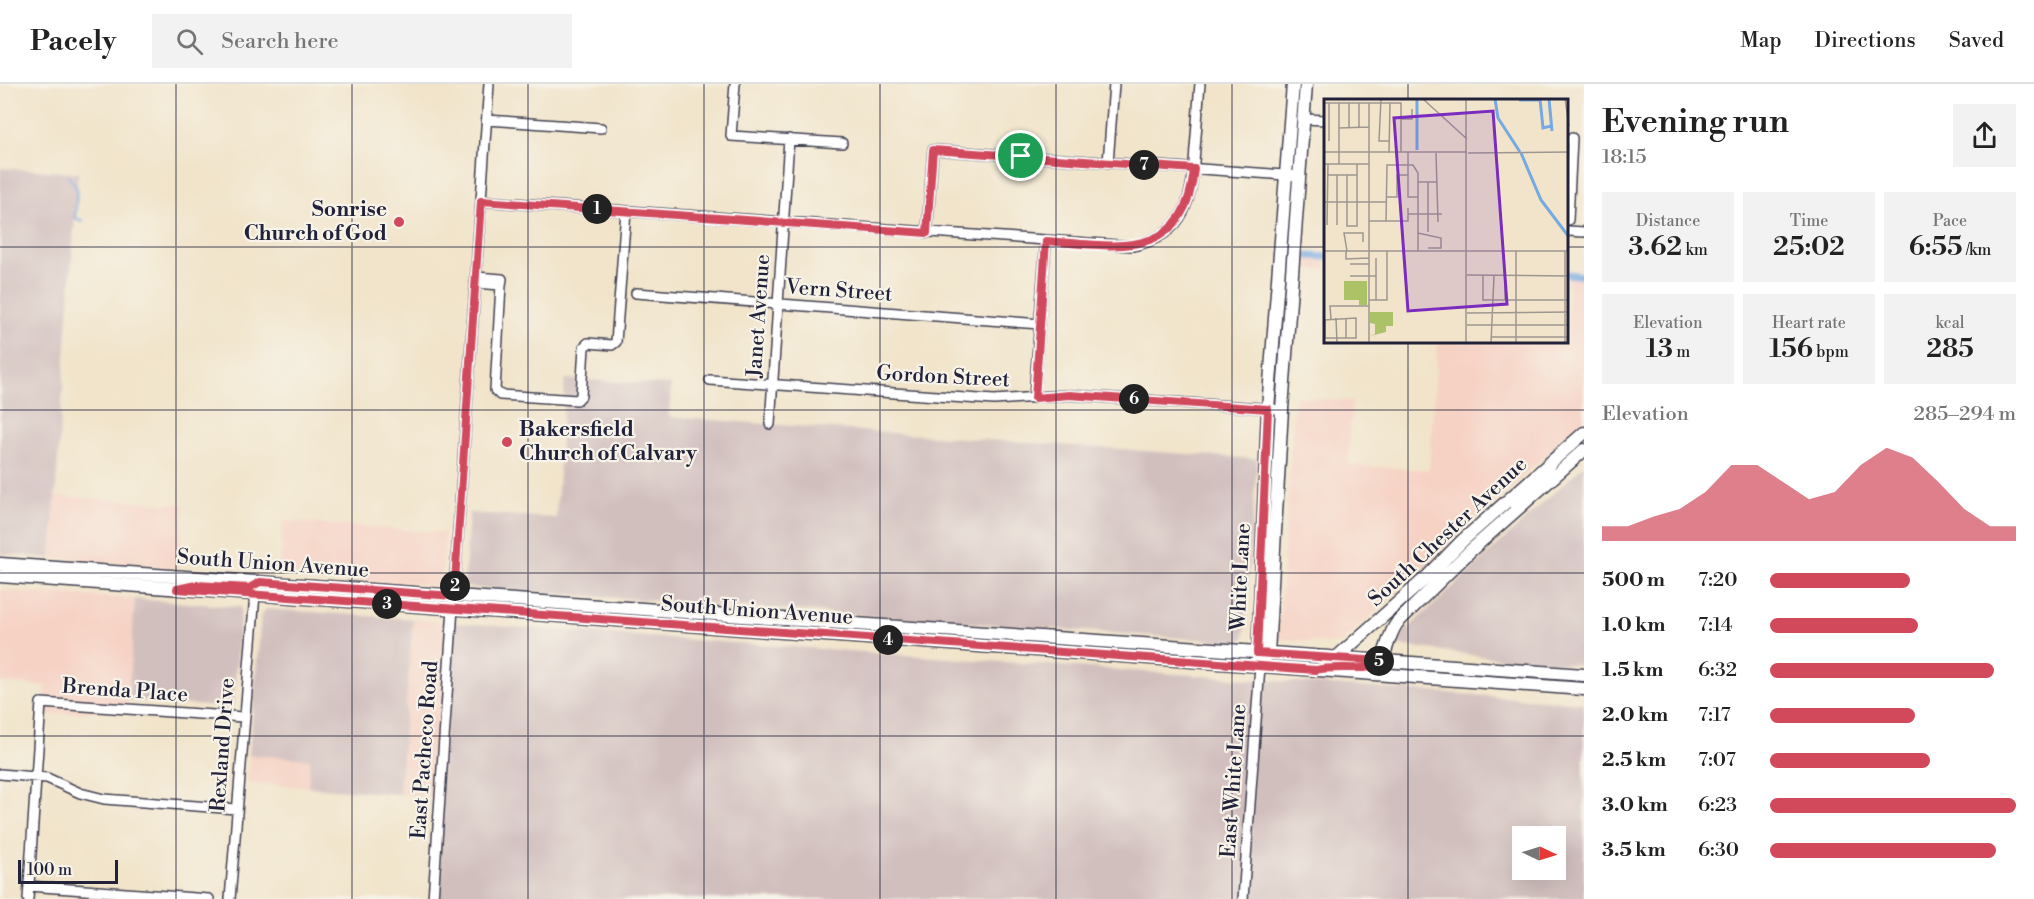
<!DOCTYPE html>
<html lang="en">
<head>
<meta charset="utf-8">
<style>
	:root { --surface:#fff; --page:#f2f2f2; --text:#222; --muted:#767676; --line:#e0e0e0; --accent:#d1495b }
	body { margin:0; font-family:"Libre Bodoni",serif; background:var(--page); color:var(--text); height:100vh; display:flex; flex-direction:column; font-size:22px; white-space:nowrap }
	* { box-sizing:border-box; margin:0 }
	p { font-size:20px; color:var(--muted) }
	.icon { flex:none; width:33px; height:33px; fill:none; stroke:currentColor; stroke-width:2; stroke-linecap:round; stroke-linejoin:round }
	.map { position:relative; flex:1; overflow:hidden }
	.side { display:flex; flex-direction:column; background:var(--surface); width:450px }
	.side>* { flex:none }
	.needle { width:39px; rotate:94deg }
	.fabs { position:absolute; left:1512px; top:742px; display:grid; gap:12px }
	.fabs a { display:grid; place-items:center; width:54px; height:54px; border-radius:0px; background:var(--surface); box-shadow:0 6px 24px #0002; font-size:30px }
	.scale { position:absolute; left:18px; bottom:15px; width:100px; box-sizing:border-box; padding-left:6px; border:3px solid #22223b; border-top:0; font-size:16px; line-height:21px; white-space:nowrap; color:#22223b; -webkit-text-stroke:4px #f7f3e8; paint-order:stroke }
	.pin { position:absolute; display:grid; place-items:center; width:51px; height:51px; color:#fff; margin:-26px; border:3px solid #fff; border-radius:50%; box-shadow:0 2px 6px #0007 }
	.km { position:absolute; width:30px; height:30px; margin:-15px; border-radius:50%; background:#222; color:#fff; font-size:16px; line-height:30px; text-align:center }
	.round { display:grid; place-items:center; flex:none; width:63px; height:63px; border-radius:0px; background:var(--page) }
	.summary { display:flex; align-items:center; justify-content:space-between; height:102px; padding:0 18px }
	h1 { font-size:33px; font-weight:600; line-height:45px }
	.stats { display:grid; grid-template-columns:repeat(3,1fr); gap:9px; height:102px; padding:6px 18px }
	.stats div { display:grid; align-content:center; border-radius:0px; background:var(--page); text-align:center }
	.stats b { font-size:26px; font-weight:600 }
	.stats small { font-size:16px; font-weight:400 }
	.stats p { font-size:16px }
	.chart { height:168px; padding:12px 18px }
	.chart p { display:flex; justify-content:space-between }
	.chart svg { width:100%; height:108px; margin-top:6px; fill:var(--accent); opacity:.7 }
	ul { padding:0 18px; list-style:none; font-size:20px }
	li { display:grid; grid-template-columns:96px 72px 1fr; align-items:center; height:45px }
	li i { height:15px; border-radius:8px; background:var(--accent) }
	header { display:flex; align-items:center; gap:36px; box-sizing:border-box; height:84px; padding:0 30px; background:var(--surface); border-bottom:2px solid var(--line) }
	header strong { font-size:28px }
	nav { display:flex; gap:33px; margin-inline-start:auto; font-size:21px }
	.search { width:420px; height:54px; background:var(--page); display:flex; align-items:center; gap:15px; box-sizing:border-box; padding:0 21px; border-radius:0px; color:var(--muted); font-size:22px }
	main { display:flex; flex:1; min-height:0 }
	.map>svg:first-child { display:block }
</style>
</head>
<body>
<header>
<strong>Pacely</strong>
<div class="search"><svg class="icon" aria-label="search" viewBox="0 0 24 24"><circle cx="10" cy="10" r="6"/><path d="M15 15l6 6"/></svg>Search here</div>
<nav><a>Map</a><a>Directions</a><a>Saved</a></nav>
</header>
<main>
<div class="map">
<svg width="1584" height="815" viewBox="0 0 1584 815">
	<rect width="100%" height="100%" fill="#f7f3e8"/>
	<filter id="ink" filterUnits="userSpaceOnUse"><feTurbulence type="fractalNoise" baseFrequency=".0167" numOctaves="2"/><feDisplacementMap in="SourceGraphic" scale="12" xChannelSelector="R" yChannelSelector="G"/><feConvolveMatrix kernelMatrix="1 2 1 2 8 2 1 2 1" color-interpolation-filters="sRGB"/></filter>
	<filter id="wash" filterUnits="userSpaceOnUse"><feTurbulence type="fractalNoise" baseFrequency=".008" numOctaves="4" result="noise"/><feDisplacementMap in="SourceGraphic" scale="24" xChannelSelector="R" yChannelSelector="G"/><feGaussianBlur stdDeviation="1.35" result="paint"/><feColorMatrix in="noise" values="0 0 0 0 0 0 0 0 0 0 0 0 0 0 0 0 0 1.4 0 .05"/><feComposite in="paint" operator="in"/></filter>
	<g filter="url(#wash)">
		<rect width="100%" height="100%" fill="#f1e4ca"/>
		<path fill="#f6d2c4" d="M1304,175L1326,177V186L1304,185Z
			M1568,194L1584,195V336L1340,560L1278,555L1295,313L1352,317L1348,381L1429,386L1438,258H1568Z
			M55,412L184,421L179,484L51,474Z
			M283,437L445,449L440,502L279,490Z
			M0,506L135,515L127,626L43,631L46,602L0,599Z
			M413,535L454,539L440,713L399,710Z
			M249,671L310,675L308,703L247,699Z"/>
		<path fill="#d1bfbe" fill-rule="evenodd" d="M0,84L78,89L51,474L0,470Z
			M565,295L671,301L669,333L1257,375L1244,554L1239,558L464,503L469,429L556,434Z
			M1584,381V581L1510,576L1398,561L1399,553Z
			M135,515L241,523L233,624L128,616Z
			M267,525L413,535L399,710L308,703L310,675L249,671L261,530Z
			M454,539L1584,619V815H438L440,713ZM1522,753H1556V786H1522Z"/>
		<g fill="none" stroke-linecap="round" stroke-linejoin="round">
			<path stroke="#75a9e2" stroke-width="2" d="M68,92L77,104L75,134L83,137"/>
			<path stroke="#75a9e2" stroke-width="7" d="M1309,172L1326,173
				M1568,190L1584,192"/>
		</g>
	</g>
	<g filter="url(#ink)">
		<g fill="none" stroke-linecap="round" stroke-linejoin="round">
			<g stroke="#413f50" stroke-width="12">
				<path id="minor" d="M735,0L731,52L842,59
					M1303,35L1326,36
					M487,36L601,44
					M1108,79L1114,0
					M481,117L1132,162C1188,151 1192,113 1195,64C1197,43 1198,21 1200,0
					M1568,136L1572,54
					M1568,147L1584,148
					M927,149L933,66L1299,92
					M475,199L501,201L502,195L476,193
					M501,201L495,306L500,311L577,316L581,312L584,263L588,259L612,261L616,258L626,127
					M636,209L1040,240
					M710,296L994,316L1069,311L1274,325
					M1034,314L1046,157
					M770,340L789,55
					M1516,427L1515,418L1542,395L1550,382
					M0,690L47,694L80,709L104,715L236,725
					M29,802L209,815
					M28,815L41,619L243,633
					M230,815L255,510
					M433,815L489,0
					M1243,815L1260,582"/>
			</g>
			<g stroke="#413f50" stroke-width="15">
				<path id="major" d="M0,480L1584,591
					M0,492L1584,605
					M1336,574L1428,492L1462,457L1584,349
					M1258,575L1268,325L1293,0
					M1264,575L1268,569L1282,325L1306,0
					M1377,583C1386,575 1387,552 1397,539L1470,467L1584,366"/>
			</g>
			<use href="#minor" stroke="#fff" stroke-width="9"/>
			<use href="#major" stroke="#fff" stroke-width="12"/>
		</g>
	</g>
	<g fill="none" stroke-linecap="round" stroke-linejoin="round" filter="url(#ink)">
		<g stroke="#fff" stroke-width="12">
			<path id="route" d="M933,66L1194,85C1185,179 1116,162 1046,157L1035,314L1069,311L1268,325L1257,569L1382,577L1380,580C1368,588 1335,581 1316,586L177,505L196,501L249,504L260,498L454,512L481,117L927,149Z"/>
		</g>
		<use href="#route" stroke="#d1495b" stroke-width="8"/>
	</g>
	<path fill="none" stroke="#22223b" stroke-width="1.5" stroke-opacity="0.55" d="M176,0V815M352,0V815M528,0V815M704,0V815M880,0V815M1056,0V815M1232,0V815M1408,0V16M0,163H1326M1568,163H1584M1408,258V815M0,326H1584M0,489H1584M0,652H1584"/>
	<g fill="#d1495b" stroke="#f7f3e8" stroke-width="2">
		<circle cx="399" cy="138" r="6"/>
		<circle cx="507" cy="358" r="6"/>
	</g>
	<g text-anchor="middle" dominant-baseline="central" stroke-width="4.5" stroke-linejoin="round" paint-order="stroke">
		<g font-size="21" font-weight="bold" fill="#22223b" stroke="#f7f3e8" text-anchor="end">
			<text x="387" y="126">Sonrise<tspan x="387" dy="24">Church of God</tspan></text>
			<text x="519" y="346" text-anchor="start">Bakersfield<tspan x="519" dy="24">Church of Calvary</tspan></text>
		</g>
		<g font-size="21" fill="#22223b" stroke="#f7f3e8">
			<text transform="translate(839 207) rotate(4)">Vern Street</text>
			<text transform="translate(759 232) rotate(-86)">Janet Avenue</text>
			<text transform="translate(943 293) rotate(3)">Gordon Street</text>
			<text transform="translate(1448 448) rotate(-43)">South Chester Avenue</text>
			<text transform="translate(273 480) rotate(4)">South Union Avenue</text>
			<text transform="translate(1241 493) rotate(-87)">White Lane</text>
			<text transform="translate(757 527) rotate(4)">South Union Avenue</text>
			<text transform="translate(125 607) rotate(4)">Brenda Place</text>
			<text transform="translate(223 661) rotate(-86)">Rexland Drive</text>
			<text transform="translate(425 666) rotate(-86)">East Pacheco Road</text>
			<text transform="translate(1234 697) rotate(-86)">East White Lane</text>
		</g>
	</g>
	<g transform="translate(1324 15)">
		<rect width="244" height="244" fill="#f1e4ca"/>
		<path d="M20,182H43V206H35V201H20ZM46,213H69V227H62V233L46,237L51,235V225L46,224Z" fill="#acc267"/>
		<path fill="none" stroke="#75a9e2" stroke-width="3" d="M171,0L174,19L196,53M216,0L219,29L227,27M225,0L228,32M195,1H216M93,51V0M197,54L217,101L245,138"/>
		<path fill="none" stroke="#9e9691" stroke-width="1.5" d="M57,0L55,42H66M99,0L143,40M241,0L245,27M0,4H77V53M77,20H88V10M15,29L45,28M25,29V4M35,29V4M5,42V4M0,53H143M84,53V98H94M65,54L66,4M112,54L114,123M144,54L245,53M0,65H45M15,65V4M4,76H33M23,76V127H33V65M94,83H113M62,98H73V76H84M0,103H62M84,115H118M45,122H84V109M62,122L63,66H89L94,74V152M3,126L4,65M13,126V76M104,133V83M94,134L117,139V149H104M0,152H245M22,152V160L45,159M23,152L20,134H39V143M192,152V244M241,152V244M26,165H45M143,176L245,177M26,177H52M159,177V201H245M45,201H63V152M52,201V159M181,201V177M143,214L245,213M12,219L13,244M22,219V239M7,220L6,207H45M0,221L32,219V239H1V221M143,226H245M167,238H245M45,244V4M142,244V0M167,244L170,177"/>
		<path fill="#7b2cbf" fill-opacity="0.15" stroke="#7b2cbf" stroke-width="3" d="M169,12L183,205L84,212L70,19Z"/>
		<rect width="244" height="244" fill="none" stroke="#22223b" stroke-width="3"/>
	</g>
</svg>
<div class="fabs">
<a><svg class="needle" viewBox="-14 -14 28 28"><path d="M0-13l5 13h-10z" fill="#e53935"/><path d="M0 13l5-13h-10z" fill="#767676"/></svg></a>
</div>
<div class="scale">100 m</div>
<div class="pin" style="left:1021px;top:72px;background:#1e9e55"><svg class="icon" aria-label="arrive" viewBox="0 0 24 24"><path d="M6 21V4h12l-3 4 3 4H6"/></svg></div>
<b class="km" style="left:597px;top:125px">1</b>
<b class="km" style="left:455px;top:502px">2</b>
<b class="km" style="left:387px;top:520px">3</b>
<b class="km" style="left:888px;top:556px">4</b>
<b class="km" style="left:1379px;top:577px">5</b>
<b class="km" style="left:1134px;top:315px">6</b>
<b class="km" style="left:1144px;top:81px">7</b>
</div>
<section class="side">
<div class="summary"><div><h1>Evening run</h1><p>18:15</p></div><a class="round"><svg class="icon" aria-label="share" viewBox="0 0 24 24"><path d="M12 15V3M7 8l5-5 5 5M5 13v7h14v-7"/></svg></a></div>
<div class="stats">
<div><p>Distance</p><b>3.62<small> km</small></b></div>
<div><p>Time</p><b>25:02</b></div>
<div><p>Pace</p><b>6:55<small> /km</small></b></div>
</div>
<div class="stats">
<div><p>Elevation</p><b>13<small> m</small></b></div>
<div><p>Heart rate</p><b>156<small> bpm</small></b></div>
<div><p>kcal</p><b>285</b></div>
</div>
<div class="chart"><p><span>Elevation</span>285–294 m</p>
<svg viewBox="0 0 160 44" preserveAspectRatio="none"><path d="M0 44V38L10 38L20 34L30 31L40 24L50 13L60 13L70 20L80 27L90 24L100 13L110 6L120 10L130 20L140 31L150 38L160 38V44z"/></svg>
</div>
<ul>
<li><b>500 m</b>7:20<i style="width:57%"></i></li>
<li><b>1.0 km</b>7:14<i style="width:60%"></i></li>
<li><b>1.5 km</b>6:32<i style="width:91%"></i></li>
<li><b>2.0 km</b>7:17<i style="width:59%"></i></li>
<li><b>2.5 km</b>7:07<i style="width:65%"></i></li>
<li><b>3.0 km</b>6:23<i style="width:100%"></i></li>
<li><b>3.5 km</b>6:30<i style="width:92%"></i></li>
</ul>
</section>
</main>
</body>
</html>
